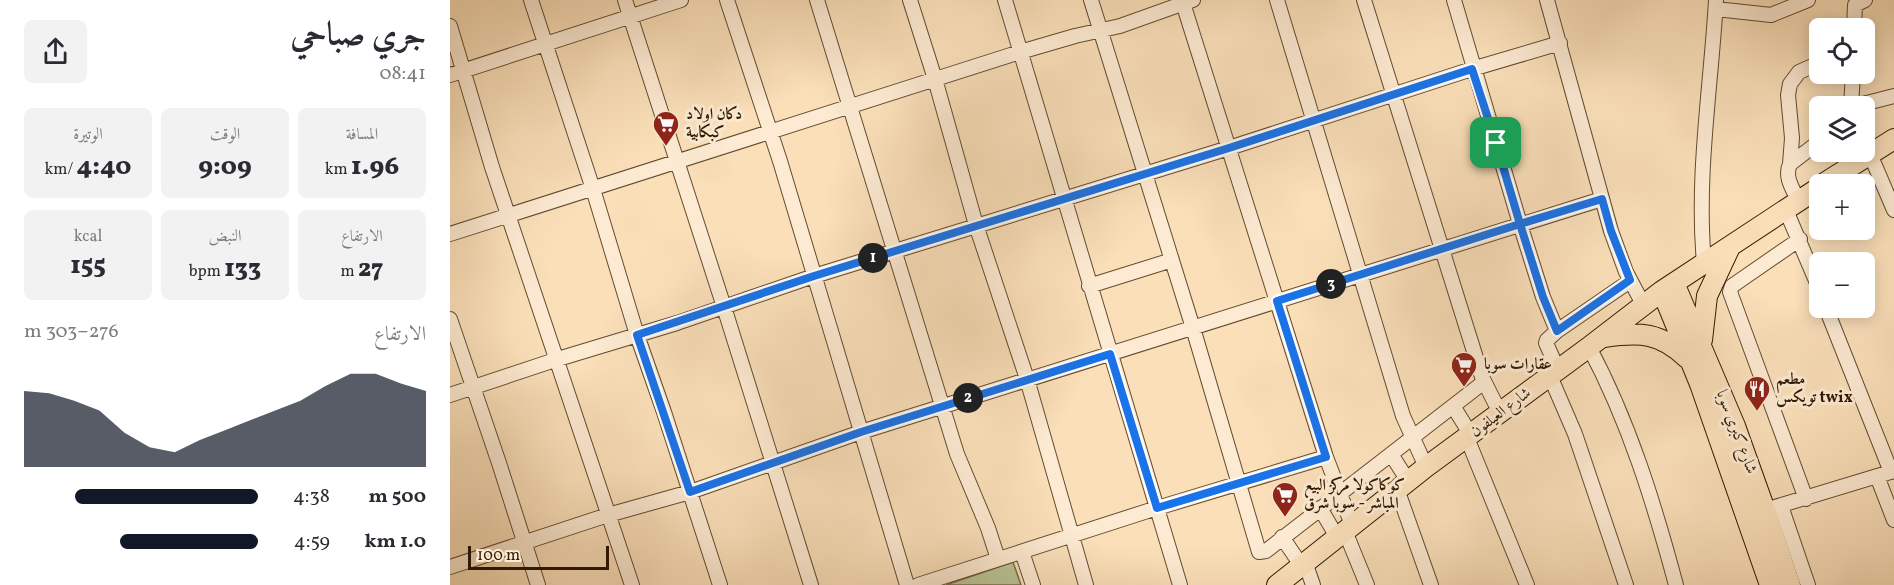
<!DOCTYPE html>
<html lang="ar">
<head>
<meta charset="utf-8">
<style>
	:root { --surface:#fff; --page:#f2f2f3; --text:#2b2b33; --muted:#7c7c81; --accent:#111827 }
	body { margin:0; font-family:Vollkorn,Amiri,serif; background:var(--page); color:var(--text); direction:rtl; height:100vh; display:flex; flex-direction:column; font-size:22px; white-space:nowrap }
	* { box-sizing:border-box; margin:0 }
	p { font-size:20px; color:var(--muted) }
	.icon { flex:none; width:33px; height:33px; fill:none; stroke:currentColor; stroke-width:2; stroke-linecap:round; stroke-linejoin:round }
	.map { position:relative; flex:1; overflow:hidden; direction:ltr }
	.drawer { display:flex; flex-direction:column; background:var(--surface); width:450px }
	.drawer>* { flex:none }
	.buttons { position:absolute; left:1359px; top:18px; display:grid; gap:12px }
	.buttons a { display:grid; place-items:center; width:66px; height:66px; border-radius:9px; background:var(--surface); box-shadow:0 3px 15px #0003; font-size:30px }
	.scale { position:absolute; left:18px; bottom:15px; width:141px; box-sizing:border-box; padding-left:6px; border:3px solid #311a01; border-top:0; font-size:16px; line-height:21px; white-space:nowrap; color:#311a01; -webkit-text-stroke:4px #fcead2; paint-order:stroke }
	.pin { position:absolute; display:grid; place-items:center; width:51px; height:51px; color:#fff; margin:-26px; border-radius:12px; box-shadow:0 3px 9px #0006 }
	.km { position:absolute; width:30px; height:30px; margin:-15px; border-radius:50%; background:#222; color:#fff; font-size:16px; line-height:30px; text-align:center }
	.round { display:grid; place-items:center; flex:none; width:63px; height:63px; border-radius:9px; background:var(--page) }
	.head { display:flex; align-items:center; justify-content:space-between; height:102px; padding:0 24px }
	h1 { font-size:33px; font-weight:800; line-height:45px }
	.stats { display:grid; grid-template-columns:repeat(3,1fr); gap:9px; height:102px; padding:6px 24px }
	.stats div { display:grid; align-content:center; border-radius:9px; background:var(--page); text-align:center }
	.stats b { font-size:26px; font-weight:800 }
	.stats small { font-size:16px; font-weight:400 }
	.stats p { font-size:16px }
	.chart { height:168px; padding:12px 24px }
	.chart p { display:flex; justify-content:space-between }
	.chart svg { width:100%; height:108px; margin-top:6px; fill:var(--accent); opacity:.7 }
	ul { padding:0 24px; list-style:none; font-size:20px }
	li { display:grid; grid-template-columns:96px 72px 1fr; align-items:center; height:45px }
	li i { height:15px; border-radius:8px; background:var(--accent) }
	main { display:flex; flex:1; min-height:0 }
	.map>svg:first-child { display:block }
</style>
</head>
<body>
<main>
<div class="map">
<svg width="1444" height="585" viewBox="0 0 1444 585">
	<rect width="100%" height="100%" fill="#fadfb9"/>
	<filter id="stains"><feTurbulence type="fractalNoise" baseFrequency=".00333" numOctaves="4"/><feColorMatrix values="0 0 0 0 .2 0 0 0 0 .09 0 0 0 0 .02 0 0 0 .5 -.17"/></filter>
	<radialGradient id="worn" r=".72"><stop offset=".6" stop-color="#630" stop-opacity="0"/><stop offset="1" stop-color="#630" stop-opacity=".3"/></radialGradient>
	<path fill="#b9c394" stroke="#756e4a" stroke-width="1.5" d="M563,562L571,585H496Z"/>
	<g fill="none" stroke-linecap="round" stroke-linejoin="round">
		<g stroke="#634b2f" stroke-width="16">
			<path id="minor" d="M81,0L143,189L187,335L214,412L270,585
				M175,0L274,307L361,585
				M277,0L330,161L457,585
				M367,0L507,454L538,528L548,559
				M460,0L485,79L526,225L577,379L636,585
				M555,0L730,585
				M641,0L743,328L809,552L816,551L1034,382
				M732,0L876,457L902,525
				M827,0L953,416L976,467
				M914,0L1032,377L1050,413
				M1004,0L1070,224L1093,297L1107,331L1097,340L1096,343L1108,370
				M1097,0L1161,231L1176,272L1194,306
				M1266,9L1321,15L1358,0
				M0,26L42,167L182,585
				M1404,28L1405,5L1415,0
				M0,75L231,0
				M1401,106L1403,74
				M1405,106L1444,96
				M1420,154L1444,210
				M1340,164L1342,138L1338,95L1340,84L1349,72L1367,64
				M1348,200C1343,189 1334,177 1340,164L1370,141
				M1335,208L1370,290
				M0,234L570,52L625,36L670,26L743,0
				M1350,239L1282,286L1280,292L1356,499
				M1254,263C1246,176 1261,87 1266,0
				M639,286L722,260
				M1376,308L1441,472
				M0,319L49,463L88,585
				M1107,331L1180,281
				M1139,347C1179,422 1204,503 1226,585
				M1100,376L1125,434L1176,585
				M0,395L108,359L227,323L364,276L779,148L1022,69L1110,43
				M1003,406L1021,435
				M1017,438L1077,585
				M941,454L958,481
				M1427,476L1444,520
				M947,489L981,585
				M1331,506L1358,585
				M870,508L887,537
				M1315,510L1444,471
				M895,531L917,585
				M832,537L851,565
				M572,552L583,585
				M855,562L863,585
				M0,567L158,515L240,492L411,432L1152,199
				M468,585L707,508L876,457"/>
		</g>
		<g stroke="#311a01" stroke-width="22">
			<path id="highway" d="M1373,184L1444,139
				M1224,283L1285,426L1315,510L1340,585
				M1212,291L1250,384L1320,585
				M1154,337C1190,332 1210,332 1237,358
				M1252,340L1257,296L1279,249
				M827,585L976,467L1139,347L1212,291L1370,187"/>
		</g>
		<use href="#minor" stroke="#fcead2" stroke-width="14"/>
		<use href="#highway" stroke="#fadfb9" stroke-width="20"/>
	</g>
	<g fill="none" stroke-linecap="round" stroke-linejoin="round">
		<g stroke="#fff" stroke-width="12">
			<path id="route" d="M1046,143L1022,69L779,148L364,276L187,335L240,492L411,432L660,354L707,508L876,457L827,301L1070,224L1093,297L1107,331L1180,280L1161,231L1152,199L1070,224L1046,143"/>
		</g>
		<use href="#route" stroke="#1a73e8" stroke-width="8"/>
	</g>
	<defs>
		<g id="supermarket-pin" transform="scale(1.35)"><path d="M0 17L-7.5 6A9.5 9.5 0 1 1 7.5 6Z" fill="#8f2418" stroke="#fcead2"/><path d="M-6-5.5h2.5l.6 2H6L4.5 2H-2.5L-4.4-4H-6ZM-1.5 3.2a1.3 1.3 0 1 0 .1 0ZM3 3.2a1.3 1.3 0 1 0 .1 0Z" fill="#fff"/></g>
		<g id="restaurant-pin" transform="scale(1.35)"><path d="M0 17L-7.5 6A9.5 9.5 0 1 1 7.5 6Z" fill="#8f2418" stroke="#fcead2"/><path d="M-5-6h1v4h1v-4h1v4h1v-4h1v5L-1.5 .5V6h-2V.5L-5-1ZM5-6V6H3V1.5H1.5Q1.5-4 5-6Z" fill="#fff"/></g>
	</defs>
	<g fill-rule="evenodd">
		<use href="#supermarket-pin" x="216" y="124"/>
		<use href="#supermarket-pin" x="1014" y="365"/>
		<use href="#restaurant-pin" x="1307" y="389"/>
		<use href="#supermarket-pin" x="835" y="495"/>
	</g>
	<g text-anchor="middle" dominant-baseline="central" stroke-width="6" stroke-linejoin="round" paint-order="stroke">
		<g font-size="16" font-weight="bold" fill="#311a01" stroke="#fcead2" text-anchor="start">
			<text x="236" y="115">دكان اولاد<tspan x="236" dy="18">كبكابية</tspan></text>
			<text x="1034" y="365">عقارات سوبا</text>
			<text x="1326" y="380">مطعم<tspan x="1326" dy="18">تويكس twix</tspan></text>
			<text x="854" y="486">كوكاكولا مركز البيع<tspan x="854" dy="18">المباشر - سوبا شرق</tspan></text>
		</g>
		<g font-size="16" fill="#311a01" stroke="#fcead2">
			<text transform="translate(1051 413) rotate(-37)">شارع العيلفون</text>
			<text transform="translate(1286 432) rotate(69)">شارع كبري سوبا</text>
		</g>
	</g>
	<rect width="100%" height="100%" filter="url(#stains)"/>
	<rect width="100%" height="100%" fill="url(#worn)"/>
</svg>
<div class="buttons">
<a><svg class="icon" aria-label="locate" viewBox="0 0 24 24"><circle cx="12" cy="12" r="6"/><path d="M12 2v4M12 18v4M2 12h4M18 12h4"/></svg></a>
<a><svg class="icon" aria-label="layers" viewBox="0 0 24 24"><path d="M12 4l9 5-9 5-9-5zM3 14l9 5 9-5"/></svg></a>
<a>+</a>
<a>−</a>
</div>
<div class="scale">100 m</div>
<div class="pin" style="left:1046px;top:143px;background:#1e9e55"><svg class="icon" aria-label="arrive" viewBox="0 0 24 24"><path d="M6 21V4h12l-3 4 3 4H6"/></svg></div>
<b class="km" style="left:423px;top:258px">1</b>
<b class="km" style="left:518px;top:398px">2</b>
<b class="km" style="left:881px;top:284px">3</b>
</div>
<section class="drawer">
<div class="head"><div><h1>جري صباحي</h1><p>08:41</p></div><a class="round"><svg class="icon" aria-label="share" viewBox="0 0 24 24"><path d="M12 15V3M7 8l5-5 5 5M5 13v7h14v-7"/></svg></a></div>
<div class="stats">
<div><p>المسافة</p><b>1.96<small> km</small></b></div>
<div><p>الوقت</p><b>9:09</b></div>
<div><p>الوتيرة</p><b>4:40<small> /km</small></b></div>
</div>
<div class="stats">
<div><p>الارتفاع</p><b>27<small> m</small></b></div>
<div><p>النبض</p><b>133<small> bpm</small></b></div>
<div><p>kcal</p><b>155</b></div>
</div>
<div class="chart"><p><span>الارتفاع</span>276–303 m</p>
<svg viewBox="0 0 160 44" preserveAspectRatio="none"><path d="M0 44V13L10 14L20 17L30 21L40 30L50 36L60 38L70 33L80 29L90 25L100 21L110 17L120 11L130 6L140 6L150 10L160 13V44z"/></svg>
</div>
<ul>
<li><b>500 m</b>4:38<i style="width:78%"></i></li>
<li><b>1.0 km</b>4:59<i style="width:59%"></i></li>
</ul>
</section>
</main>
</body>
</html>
